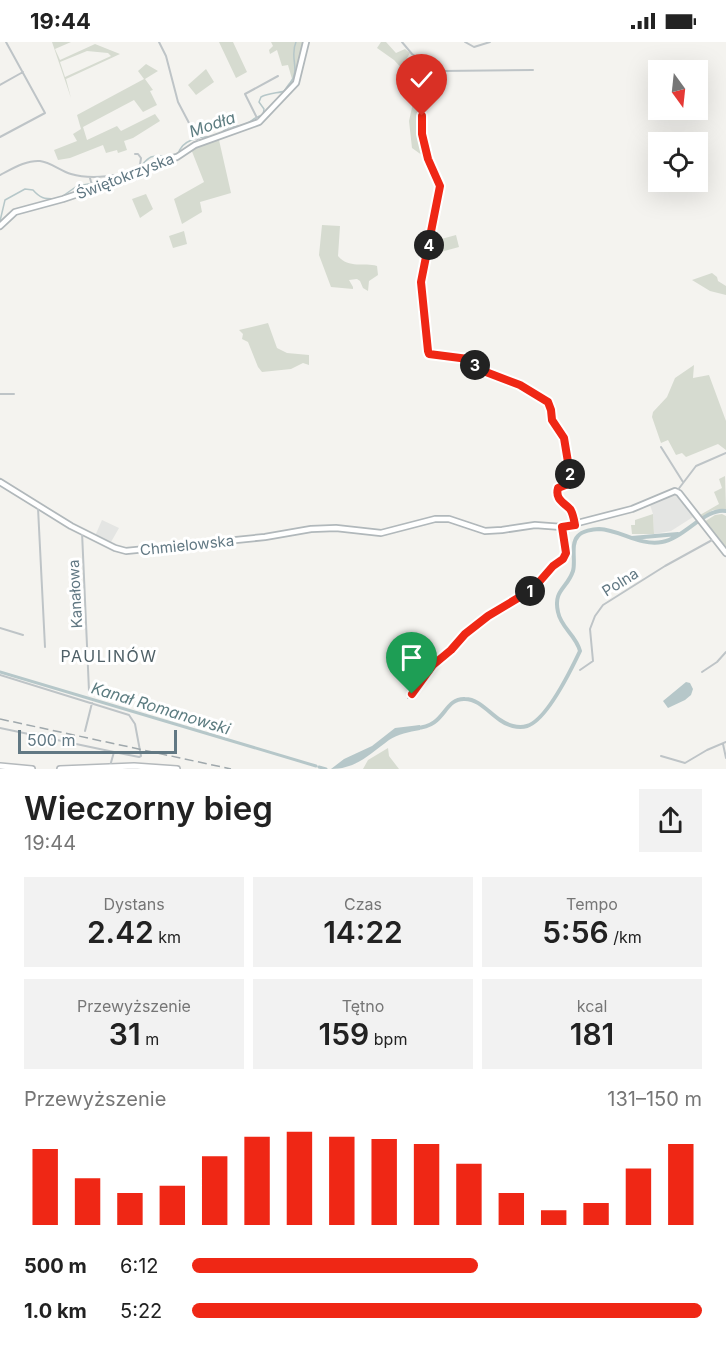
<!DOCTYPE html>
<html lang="pl">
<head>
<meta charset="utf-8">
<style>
	:root { --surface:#fff; --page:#f2f2f2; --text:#222; --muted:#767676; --accent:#ef2715 }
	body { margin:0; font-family:Inter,sans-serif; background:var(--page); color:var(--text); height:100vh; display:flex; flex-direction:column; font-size:22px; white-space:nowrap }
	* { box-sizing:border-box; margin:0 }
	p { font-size:20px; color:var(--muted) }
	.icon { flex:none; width:33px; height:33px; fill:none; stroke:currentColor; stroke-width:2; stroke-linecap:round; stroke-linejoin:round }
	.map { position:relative; height:727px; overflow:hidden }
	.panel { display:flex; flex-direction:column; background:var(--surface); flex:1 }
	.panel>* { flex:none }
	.needle { width:39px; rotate:165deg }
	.controls { position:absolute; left:648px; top:18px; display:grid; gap:12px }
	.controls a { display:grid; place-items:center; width:60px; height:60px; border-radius:0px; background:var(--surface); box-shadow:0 6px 24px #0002; font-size:30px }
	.scale { position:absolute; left:18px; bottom:15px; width:159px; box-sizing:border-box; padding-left:6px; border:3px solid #617883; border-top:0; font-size:16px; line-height:21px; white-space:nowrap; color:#617883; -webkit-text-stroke:4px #fff; paint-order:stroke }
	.pin { position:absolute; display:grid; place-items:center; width:51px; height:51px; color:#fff; margin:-62px -26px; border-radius:50% 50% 50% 0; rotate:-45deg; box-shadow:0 0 6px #0007 }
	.pin .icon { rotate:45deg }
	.km { position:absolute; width:30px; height:30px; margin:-15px; border-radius:50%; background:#222; color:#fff; font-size:16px; line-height:30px; text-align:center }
	.round { display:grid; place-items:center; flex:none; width:63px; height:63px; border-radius:0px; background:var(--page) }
	.summary { display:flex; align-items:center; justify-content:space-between; height:102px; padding:0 24px }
	h1 { font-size:33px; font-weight:600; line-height:45px }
	.metrics { display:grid; grid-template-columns:repeat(3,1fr); gap:9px; height:102px; padding:6px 24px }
	.metrics div { display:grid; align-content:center; border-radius:0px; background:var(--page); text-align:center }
	.metrics b { font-size:30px; font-weight:600 }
	.metrics small { font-size:16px; font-weight:400 }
	.metrics p { font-size:16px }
	.chart { height:168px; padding:12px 24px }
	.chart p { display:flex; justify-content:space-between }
	.chart svg { width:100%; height:108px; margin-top:6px; stroke:var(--accent); stroke-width:6 }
	ul { padding:0 24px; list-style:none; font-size:20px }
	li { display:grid; grid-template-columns:96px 72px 1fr; align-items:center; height:45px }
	li i { height:15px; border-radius:8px; background:var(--accent) }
	.status { display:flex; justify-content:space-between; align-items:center; height:42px; padding:0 30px; background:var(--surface); direction:ltr }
	.status svg { height:16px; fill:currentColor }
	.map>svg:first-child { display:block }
</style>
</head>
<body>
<div class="status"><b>19:44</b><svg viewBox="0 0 49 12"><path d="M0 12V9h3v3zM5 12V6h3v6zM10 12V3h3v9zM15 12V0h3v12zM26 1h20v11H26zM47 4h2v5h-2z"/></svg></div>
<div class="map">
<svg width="726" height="727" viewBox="0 0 726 727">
	<rect width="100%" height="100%" fill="#f4f3ef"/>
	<path fill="#e4e5e3" d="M675,452L678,453L693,475L671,489L654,492L653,472L650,463Z
		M102,478L119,486L111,500L95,494Z"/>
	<path fill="#d6dbd0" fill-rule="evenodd" d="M52,0H71L55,7L60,18L95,2L120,12L66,37L71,56ZM87,9L108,11L111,14L65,35L60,20Z
		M219,0H233L247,30L236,36Z
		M271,0H304L293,43L287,50L284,48L292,37L288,23L282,24L277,8L270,12L269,8L273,4Z
		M381,0H386L396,11L405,7L410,11L407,16C412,28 424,35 437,37L421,73L426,116L412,106L409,79L417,43L394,18L377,6Z
		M146,22L158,29L145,37L153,48L150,49L157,63L143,70L134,58L83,85L87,98L117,84L121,89L155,72L160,79L133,96L124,99L127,108L118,111L117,108L106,111L103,103L70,116L58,118L54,108L77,99L73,92L81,87L77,73L144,37L138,29Z
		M206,27L214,40L196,53L188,43Z
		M219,98L231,151L200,160L202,170L182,182L174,157L204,140L191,107Z
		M146,152L153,167L140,176L132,157Z
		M322,183L340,184L338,214C349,227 364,220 377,224L378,233L369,239L368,249L363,246L360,239L357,237L349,238L353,245V247L331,245L319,213Z
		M184,189L187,202L173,206L169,194Z
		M456,193L459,205L437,211L434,199Z
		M712,231L717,235L718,239L726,244V253L710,249L692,238Z
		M268,281L277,306L287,311L309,313V323L303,321L291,327L262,330L258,325L248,300L242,297L243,292L239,288Z
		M694,323L693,336L709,333L726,379V408L718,402L686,415L682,411L676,413L668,398L661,401L652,375L653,370L667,355L675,336Z
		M725,434L726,467L713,468L702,475L700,473L719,462L714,450L722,446L719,437Z
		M653,472L654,492H632L631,483H635V478Z
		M722,472L726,474V508L704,480L715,473Z
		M388,706L389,714L399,727H363L368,718Z"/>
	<path fill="#b6c7c9" d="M686,640L690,641L693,647L691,653L685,658L668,666L663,659Z
		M420,683V688C409,690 398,692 389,698C370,712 356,727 331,727L344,717L372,704L395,686Z"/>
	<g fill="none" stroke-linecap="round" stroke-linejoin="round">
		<path stroke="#b6c7c9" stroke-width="1.5" d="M219,93C230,81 234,87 246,82C252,79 256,74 263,73L264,67L259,60L261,55C268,51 280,51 284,49C286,47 288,43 290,41C301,28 289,15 296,0
			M137,128C142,124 145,118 151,115C159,112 167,116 175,113C183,109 176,112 181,106C187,97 202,94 212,95
			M60,156L77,144L106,139L130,131
			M0,179L5,158L25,147L33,148C40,156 44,157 55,157"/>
		<path stroke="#b6c7c9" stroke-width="3" d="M0,630L316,724
			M319,725L326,727"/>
		<path stroke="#b6c7c9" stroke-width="4" d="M632,496L678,492
			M416,686C446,685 443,656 465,657C479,657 489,671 500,678C507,683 518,687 527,684C547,678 571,628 580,609C576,593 561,586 558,570C553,548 567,547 573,529C576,519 570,502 578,494C582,489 593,487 599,487C621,488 639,504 662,500C683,497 706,465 726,469"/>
		<g stroke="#b1b8bb" stroke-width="8">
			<path id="secondary" d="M0,184L15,170L63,157L125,136L161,119L177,115L195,103L259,80L296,41L306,0
				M0,440L71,484L115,506L126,509L265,495L311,487L336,486L381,491L435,477H449L485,489L502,488L535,483L562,485L632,467L675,449L679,451L726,511"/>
		</g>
		<g stroke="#b4b9bc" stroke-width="8">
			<path id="primary" d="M0,724L32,727
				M60,727L134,724L177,727"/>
		</g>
		<path stroke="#bec4c7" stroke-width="2" d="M159,0L166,14L178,60L199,100
			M402,0L412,12L441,29L533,28
			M465,0L474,5L490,0
			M439,28L438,37L422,74V92L427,117L440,144L421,240L428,309L432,313L439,314H459L468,317L478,327L520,343L545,358L551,368L552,379L564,396L571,438L569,442L558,446L556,451L564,464L570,467L574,481
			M0,43L23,30
			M259,80L245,52L278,34
			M0,95L45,71L6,0
			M0,133C12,127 26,118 40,119C50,120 61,129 71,132C88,137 125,136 140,123L141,116L138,112H135
			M90,136L93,147
			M0,352H14
			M661,405L683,440
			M677,449L696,424L726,411
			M38,466L45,605
			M82,490L89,649
			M0,586L23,593
			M580,628L593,619L590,587L595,574L603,563L665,524L714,497
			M702,630L717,620L726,610
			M0,633L129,673L135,682L141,714L139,715L114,710L110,724
			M408,656L433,623L451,607L465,592L488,574L533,547L553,524L563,517L566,511L562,485
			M0,686L114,710
			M85,689L92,661
			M723,702L726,716
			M661,714L685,721L707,708L726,700"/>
		<use href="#secondary" stroke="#fff" stroke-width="4.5"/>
		<use href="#primary" stroke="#fff" stroke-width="5"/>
		<path stroke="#9fa8ac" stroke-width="1.5" stroke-dasharray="9 4.5" stroke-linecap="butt" d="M0,677L231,727"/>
	</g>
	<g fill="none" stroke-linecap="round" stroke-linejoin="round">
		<g stroke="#fff" stroke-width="12">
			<path id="route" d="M412,652L433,623L451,608L465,592L488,574L533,547L553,524L563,517L566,511L562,485L575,483C574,478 573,471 570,467C563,460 555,457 558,446L568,442L571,438L564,396L552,378L551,368L548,360L520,343L478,327L468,317L429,312L428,309L421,240L440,144L428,117L422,92V74"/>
		</g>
		<use href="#route" stroke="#ef2715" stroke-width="8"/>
	</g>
	<g text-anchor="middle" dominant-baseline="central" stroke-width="6" stroke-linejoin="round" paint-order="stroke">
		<g font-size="15" fill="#617883" stroke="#fff">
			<text transform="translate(125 134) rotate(-21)">Świętokrzyska</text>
			<text transform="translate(187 503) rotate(-6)">Chmielowska</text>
			<text transform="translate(620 540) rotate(-32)">Polna</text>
			<text transform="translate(75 552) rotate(-93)">Kanałowa</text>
		</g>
		<g font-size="16" font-style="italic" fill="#5c7c80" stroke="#fff">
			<text transform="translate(212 82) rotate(-19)">Modła</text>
			<text transform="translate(161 666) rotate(17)">Kanał Romanowski</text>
		</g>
		<g font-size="16" letter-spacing="1.5" fill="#4f6067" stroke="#fff">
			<text x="109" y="614">PAULINÓW</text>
		</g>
	</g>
</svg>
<div class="controls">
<a><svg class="needle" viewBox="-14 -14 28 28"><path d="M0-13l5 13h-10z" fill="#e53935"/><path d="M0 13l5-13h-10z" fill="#767676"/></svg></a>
<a><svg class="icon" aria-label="locate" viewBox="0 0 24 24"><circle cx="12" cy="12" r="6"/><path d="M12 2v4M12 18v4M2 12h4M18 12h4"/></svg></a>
</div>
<div class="scale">500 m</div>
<div class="pin" style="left:412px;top:652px;background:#1e9e55"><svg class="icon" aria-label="arrive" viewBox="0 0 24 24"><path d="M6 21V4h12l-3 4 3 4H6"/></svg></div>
<div class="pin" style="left:422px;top:74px;background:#d93025"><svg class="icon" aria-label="check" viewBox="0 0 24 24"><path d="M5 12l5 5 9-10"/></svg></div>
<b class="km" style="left:530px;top:549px">1</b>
<b class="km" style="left:570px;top:432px">2</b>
<b class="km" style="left:475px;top:323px">3</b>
<b class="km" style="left:429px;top:203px">4</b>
</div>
<section class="panel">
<div class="summary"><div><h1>Wieczorny bieg</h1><p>19:44</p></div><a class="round"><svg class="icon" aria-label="share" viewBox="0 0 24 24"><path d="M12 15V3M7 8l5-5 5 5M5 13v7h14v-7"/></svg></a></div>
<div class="metrics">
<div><p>Dystans</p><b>2.42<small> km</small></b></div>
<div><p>Czas</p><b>14:22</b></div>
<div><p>Tempo</p><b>5:56<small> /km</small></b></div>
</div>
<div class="metrics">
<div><p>Przewyższenie</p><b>31<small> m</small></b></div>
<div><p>Tętno</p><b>159<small> bpm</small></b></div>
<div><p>kcal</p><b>181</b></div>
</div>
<div class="chart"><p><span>Przewyższenie</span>131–150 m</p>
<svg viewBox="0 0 160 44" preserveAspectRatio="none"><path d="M5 44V13M15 44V25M25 44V31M35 44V28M45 44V16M55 44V8M65 44V6M75 44V8M85 44V9M95 44V11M105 44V19M115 44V31M125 44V38M135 44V35M145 44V21M155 44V11"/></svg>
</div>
<ul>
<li><b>500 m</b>6:12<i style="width:56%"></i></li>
<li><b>1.0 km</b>5:22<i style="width:100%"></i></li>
</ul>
</section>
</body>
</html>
